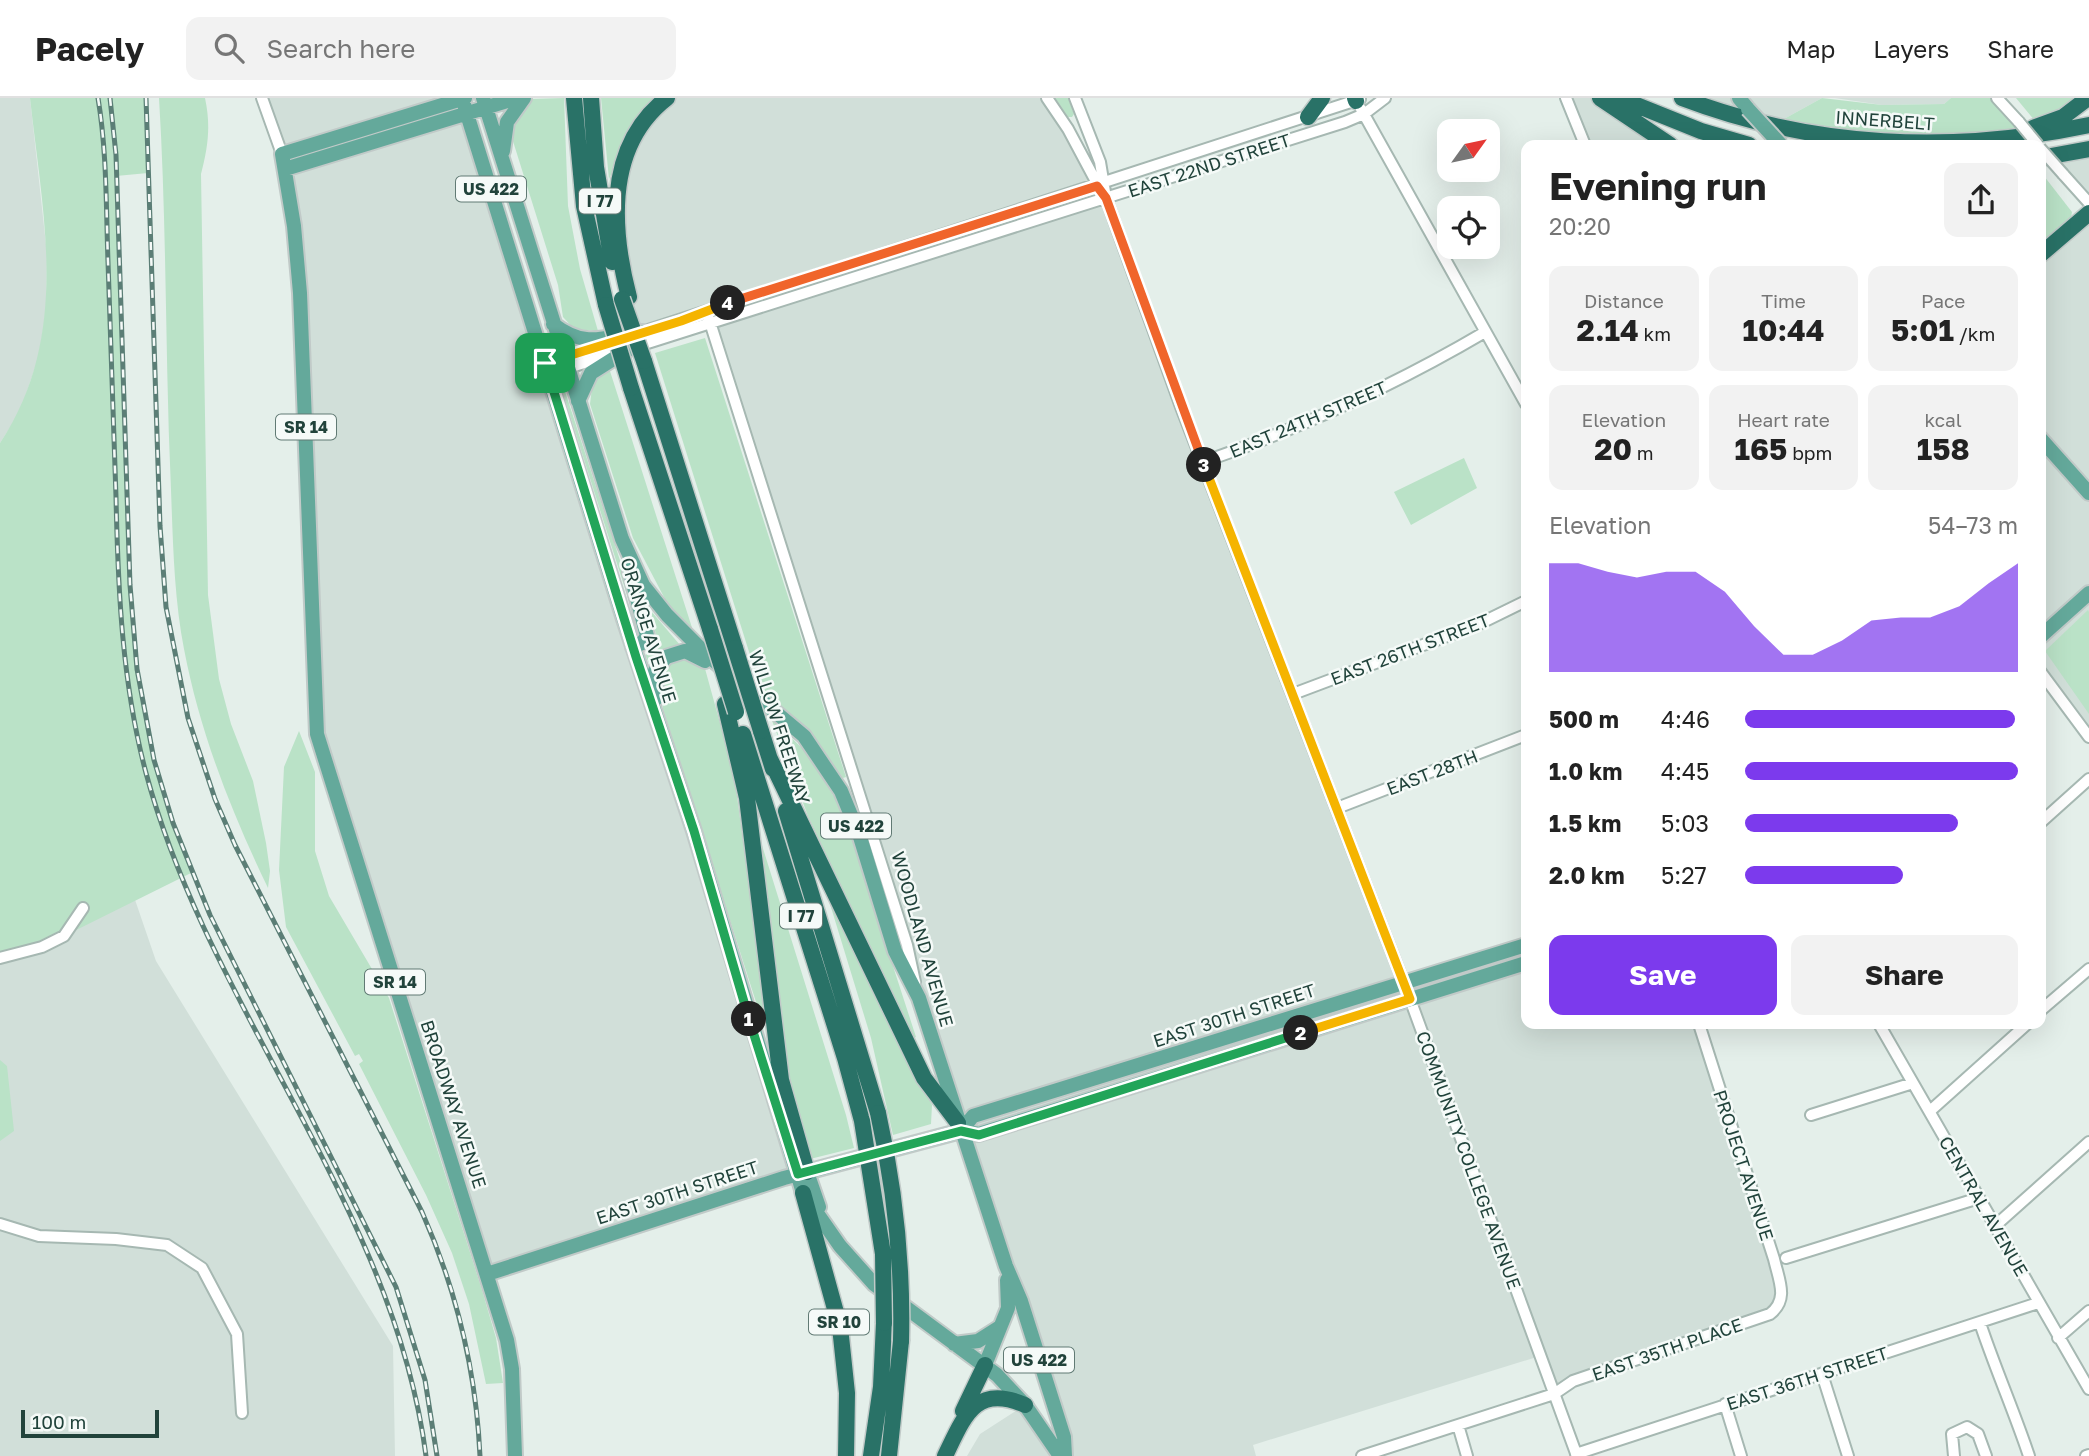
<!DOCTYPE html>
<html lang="en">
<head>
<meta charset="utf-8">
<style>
	:root { --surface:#fff; --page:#f2f2f2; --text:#222; --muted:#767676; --line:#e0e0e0; --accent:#7c3aed }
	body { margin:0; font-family:"Golos Text",sans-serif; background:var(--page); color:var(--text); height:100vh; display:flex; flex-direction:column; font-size:26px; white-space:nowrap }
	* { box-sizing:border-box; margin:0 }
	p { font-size:23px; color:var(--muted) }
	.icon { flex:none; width:38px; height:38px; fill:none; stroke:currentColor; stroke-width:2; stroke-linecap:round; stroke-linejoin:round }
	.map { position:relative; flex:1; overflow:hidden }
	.drawer { position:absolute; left:1521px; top:42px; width:525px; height:889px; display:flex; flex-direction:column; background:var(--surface); border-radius:14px; box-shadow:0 7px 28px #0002 }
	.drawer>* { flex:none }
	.needle { width:46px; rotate:57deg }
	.fabs { position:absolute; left:1437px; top:21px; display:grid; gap:14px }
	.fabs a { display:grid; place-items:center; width:63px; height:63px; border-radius:14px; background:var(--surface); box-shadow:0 7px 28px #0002; font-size:35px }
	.scale { position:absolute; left:21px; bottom:18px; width:138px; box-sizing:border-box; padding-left:7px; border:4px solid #21433b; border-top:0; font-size:19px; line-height:24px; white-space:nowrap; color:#21433b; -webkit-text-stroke:5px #f5faf8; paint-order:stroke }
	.pin { position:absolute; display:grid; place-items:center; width:60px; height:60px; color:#fff; margin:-30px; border-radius:14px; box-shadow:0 4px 10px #0006 }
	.km { position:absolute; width:35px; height:35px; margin:-18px; border-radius:50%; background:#222; color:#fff; font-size:19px; line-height:35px; text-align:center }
	.round { display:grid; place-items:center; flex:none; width:74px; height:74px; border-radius:14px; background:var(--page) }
	.head { display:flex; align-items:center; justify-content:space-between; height:119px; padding:0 28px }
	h1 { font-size:38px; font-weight:700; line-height:52px }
	.stats { display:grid; grid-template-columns:repeat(3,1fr); gap:10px; height:119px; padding:7px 28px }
	.stats div { display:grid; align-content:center; border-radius:14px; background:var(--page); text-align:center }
	.stats b { font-size:30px; font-weight:700 }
	.stats small { font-size:19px; font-weight:400 }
	.stats p { font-size:19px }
	.chart { height:196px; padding:14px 28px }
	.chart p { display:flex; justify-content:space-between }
	.chart svg { width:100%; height:126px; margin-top:7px; fill:var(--accent); opacity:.7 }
	.primary-button { display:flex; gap:14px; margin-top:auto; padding:14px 28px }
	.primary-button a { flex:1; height:80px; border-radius:14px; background:var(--accent); color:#fff; font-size:28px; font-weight:700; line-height:80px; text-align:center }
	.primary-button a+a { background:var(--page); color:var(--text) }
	ul { padding:0 28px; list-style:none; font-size:23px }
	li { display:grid; grid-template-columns:112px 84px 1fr; align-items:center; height:52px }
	li i { height:18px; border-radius:9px; background:var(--accent) }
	header { display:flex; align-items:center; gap:42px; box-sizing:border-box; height:98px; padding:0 35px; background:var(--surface); border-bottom:2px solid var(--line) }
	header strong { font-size:33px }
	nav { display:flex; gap:38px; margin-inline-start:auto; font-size:24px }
	.search { width:490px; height:63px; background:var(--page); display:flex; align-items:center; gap:18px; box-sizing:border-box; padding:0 24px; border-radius:14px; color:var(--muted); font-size:26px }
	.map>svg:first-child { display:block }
</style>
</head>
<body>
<header>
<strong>Pacely</strong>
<div class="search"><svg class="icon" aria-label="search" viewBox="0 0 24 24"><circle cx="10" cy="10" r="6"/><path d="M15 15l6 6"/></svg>Search here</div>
<nav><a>Map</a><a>Layers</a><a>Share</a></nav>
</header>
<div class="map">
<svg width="2089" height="1358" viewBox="0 0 2089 1358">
	<rect width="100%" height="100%" fill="#e4efea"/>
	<path fill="#d1dfd9" d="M0,0H30L47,156L46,213L39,258L20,314L0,345Z
		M262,0H462L798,1076L487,1176L321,653L289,93Z
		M667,0H1047L1106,100L1410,901L1526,865V926H1699L1774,1161L1780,1208L1573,1283L1554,1296L1540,1258L1253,1347L1256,1358H1065L707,213L643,234L629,199L620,75Z
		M1566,0H1600L1670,47H1585Z
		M1682,0H1822L1771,28Z
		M1835,0H1951L1944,6L1882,7Z
		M2089,51V105L2050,61Z
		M2089,123V639L2041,573L2040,167Z
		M0,521L72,618L156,863L393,1248L395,1358H0Z
		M1025,1307L1060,1358H967L980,1336Z"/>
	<path fill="#bae2c7" d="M30,0H146L148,75L116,78L133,536L154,662L191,775L42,849L0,860V345C71,238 43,119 30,0Z
		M159,0H205C211,28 208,49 201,76L208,497L219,581L231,626L253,683L266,745L270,773L268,790C231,713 200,635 184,551C174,499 173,445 171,392C165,262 167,130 159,0Z
		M564,0L568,108L580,171L598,233L574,231L563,219L558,187L512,40L514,23L530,1Z
		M601,0H656L632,27L609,81Z
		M1055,0H1068L1074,16L1072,19H1068Z
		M1822,0L1882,7L1944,6L1951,0H1997L2026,33L1969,43L1771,28Z
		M2016,0H2078L2064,11L2035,23Z
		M2041,78H2044L2072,114L2071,120L2041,147Z
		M705,240L846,679L843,680L814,641L762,595L655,255Z
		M609,270L695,539L662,504L665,501L633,440L590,306L593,282Z
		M562,284L642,530L640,538L560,286Z
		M1464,360L1477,390L1411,427L1394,394Z
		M2088,512L2089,514V616L2045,553Z
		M651,513L680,547L667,552L651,569L645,557L653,553L657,542Z
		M681,559L704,567L734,676L767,921L762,923L663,611L659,581L666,566Z
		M771,620L805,653L842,711L916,939L912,941L808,718Z
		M299,633L315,674V753L329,798L389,900L482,1192L496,1240L503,1285L486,1286L469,1206L452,1155L426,1097L359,966L363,963L359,956L355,958L286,829L279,772L284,669Z
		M761,744L846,1017L854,1050L810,1061L795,1025L757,745Z
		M826,793L932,1007L931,1026L893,1037L871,940Z
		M0,962L7,968L14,1033L0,1043Z"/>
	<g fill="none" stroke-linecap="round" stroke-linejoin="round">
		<g stroke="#a6b8b2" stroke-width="14">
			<path id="minor" d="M262,0L282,56
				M1047,0L1068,31L1100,91
				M1075,0L1100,64L1106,100L1181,309L1410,901L1577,1358
				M1566,0L1585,47
				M1997,0L2019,24
				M1361,11L1526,306
				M2063,76L2089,105
				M709,221L907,847L915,884
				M636,236L1360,1
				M635,249L1345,24L1364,16L1385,0
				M545,265L611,244
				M549,276L616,255
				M1203,364C1301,330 1395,287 1485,234
				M2040,573L2089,639
				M1293,596L1479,526L1526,503
				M1337,710L1526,637
				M2040,725L2089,681
				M0,860L42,849L64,838L83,810
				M2040,913L2089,871
				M1879,926L2089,1291
				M1930,1013L2027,926
				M1811,1017L1913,985
				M0,1126L39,1138L116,1141L167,1147L202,1170L237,1236L242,1315
				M1996,1127L2089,1044
				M1786,1160L1979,1100
				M1980,1225C1995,1270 2014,1313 2029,1358
				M2058,1240L2089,1213
				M1822,1276L1848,1358
				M1725,1306L1741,1358
				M1458,1327L1467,1358
				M1576,1356L2038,1205
				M1362,1358L1554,1296L1573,1283L1770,1216C1789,1201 1779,1183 1774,1161L1699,926
				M1954,1358L1952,1336L1967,1329L1978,1336L1986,1358
				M2086,1358L2089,1357"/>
		</g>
		<g stroke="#c1cac8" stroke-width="18">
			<path id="major" d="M462,0L623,518L694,733L803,1095L840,1148L874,1186L997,1277L1025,1307L1060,1358
				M465,0L282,56L294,128L300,195L317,636L507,1242L512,1271L515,1358
				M483,0L622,441L643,487L667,517L707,557L804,638L841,693L860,739L895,853L919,900L1006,1168L1021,1203L1064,1339L1065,1358
				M1739,0L1748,11
				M503,53L507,24L524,0
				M285,71L517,0
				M553,226C587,252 604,238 643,234
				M578,303L591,275L629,251
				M2040,340L2089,395
				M630,474L647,538L642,545L633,549
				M2040,539L2089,495
				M657,600L655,573L666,559L685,553L705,563
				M961,1033L973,1018L1526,847
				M807,1074L819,1109
				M487,1176L784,1080L961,1033L979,1036L1526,865
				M954,1246L978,1243L1000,1229
				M985,1267L1008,1210L1007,1182"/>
		</g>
		<g stroke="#c1cac8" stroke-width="19">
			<path id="highway" d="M574,0L584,108L606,207
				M591,0L596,69L612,164
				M1355,0L1356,3
				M1600,0L1670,47
				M1619,0L1701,33L1749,47
				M1682,0C1813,50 1952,56 2089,27
				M1308,19L1322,0
				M2033,30L2063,19L2088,0
				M2040,60L2089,51
				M2040,157L2089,115
				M629,199C611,130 605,48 667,0
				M644,263L735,550
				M631,290L710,531
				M725,606L747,700L781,982L807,1074
				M761,633L773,671
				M743,636L845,960L862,1023
				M770,661L924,980L958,1025
				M786,713L878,1015
				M803,1095L840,1229L847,1295L846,1358
				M963,1313L985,1267
				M871,1358L881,1289L884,1225
				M889,1358L901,1243
				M945,1358C964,1319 975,1285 1025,1307"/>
		</g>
		<use href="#minor" stroke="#fff" stroke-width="10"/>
		<use href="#major" stroke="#64a99b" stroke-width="14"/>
		<use href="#highway" stroke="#297267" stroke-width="16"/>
		<g stroke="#5b7e76" stroke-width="5">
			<path id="rail" d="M98,0C107,54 106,109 108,164C111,242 113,321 116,399C118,492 122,585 146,675C210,914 394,1109 426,1358
				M110,0L116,57L130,487L137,571L154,662L173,725L210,817L396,1189L425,1282L437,1358
				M146,0L160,428L166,509L188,620L215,701L235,747L422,1114C457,1193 476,1271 480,1358"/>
		</g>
		<use href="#rail" stroke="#f5faf8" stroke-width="2.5" stroke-dasharray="8" stroke-linecap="butt"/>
		<g stroke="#a6b8b2" stroke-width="14" stroke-linecap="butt">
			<path id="minor-bridge" d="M2019,24L2038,47
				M2040,50L2063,76"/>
		</g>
		<g stroke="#c1cac8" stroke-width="18" stroke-linecap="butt">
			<path id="major-bridge" d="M1748,11L1781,47"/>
		</g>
		<g stroke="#c1cac8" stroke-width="19" stroke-linecap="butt">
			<path id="highway-bridge" d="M622,201L644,263
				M606,207L631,290
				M710,531L736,614
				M735,550L761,633
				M878,1015C895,1091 903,1166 901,1243
				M862,1023L883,1156L884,1225"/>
		</g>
		<use href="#minor-bridge" stroke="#fff" stroke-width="10"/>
		<use href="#major-bridge" stroke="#64a99b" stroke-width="14"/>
		<use href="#highway-bridge" stroke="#297267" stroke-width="16"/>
	</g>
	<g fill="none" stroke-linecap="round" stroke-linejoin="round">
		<g stroke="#fff" stroke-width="14">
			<path id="split-1" d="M545,265L636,559L694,733L749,921"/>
		</g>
		<g stroke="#fff" stroke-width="14">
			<path id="split-2" d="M749,921L798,1076L961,1033L979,1037L1301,935"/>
		</g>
		<g stroke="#fff" stroke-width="14">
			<path id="split-3" d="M1204,367L1410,901L1301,935"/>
		</g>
		<g stroke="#fff" stroke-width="14">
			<path id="split-4" d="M728,205L1097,88L1106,100L1204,367"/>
		</g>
		<g stroke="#fff" stroke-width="14">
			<path id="split-5" d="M545,265L681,223L728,205"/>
		</g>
		<use href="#split-1" stroke="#22a559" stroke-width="9"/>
		<use href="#split-2" stroke="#22a559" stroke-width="9"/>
		<use href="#split-3" stroke="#f5b400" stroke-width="9"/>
		<use href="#split-4" stroke="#f0652b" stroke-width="9"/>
		<use href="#split-5" stroke="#f5b400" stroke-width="9"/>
	</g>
	<g text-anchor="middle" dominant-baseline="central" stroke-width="5" stroke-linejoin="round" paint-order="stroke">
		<g fill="#f5faf8" stroke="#617a74" stroke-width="2">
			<rect x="456" y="78.5" width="70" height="25" rx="5"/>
			<rect x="579" y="90.5" width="42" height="25" rx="5"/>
			<rect x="276" y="316.5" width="60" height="25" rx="5"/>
			<rect x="821" y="715.5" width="70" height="25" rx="5"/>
			<rect x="780" y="805.5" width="42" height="25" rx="5"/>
			<rect x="365" y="871.5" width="60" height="25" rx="5"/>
			<rect x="809" y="1211.5" width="60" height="25" rx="5"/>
			<rect x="1004" y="1249.5" width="70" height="25" rx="5"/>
		</g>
		<g font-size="16" font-weight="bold" fill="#21433b">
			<text x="491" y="91">US 422</text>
			<text x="600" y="103">I 77</text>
			<text x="306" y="329">SR 14</text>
			<text x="856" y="728">US 422</text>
			<text x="801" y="818">I 77</text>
			<text x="395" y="884">SR 14</text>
			<text x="839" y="1224">SR 10</text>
			<text x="1039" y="1262">US 422</text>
		</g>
		<g font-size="18" fill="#21433b" stroke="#f5faf8">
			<text transform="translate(1885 22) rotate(4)">INNERBELT</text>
			<text transform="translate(1209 67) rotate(-18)">EAST 22ND STREET</text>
			<text transform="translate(1308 321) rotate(-23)">EAST 24TH STREET</text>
			<text transform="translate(649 532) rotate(73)">ORANGE AVENUE</text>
			<text transform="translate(1410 551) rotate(-21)">EAST 26TH STREET</text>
			<text transform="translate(780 629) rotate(72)">WILLOW FREEWAY</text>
			<text transform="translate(1432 674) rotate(-21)">EAST 28TH</text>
			<text transform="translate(923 841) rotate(74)">WOODLAND AVENUE</text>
			<text transform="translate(1234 917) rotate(-18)">EAST 30TH STREET</text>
			<text transform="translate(454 1006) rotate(72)">BROADWAY AVENUE</text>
			<text transform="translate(1469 1062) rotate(70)">COMMUNITY COLLEGE AVENUE</text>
			<text transform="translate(1744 1067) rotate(72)">PROJECT AVENUE</text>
			<text transform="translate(677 1094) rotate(-18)">EAST 30TH STREET</text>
			<text transform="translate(1984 1108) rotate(60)">CENTRAL AVENUE</text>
			<text transform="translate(1667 1251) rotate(-19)">EAST 35TH PLACE</text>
			<text transform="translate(1807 1280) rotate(-18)">EAST 36TH STREET</text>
		</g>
	</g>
</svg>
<div class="fabs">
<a><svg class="needle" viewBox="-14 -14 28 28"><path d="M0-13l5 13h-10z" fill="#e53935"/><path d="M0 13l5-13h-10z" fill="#767676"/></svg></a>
<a><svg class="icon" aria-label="locate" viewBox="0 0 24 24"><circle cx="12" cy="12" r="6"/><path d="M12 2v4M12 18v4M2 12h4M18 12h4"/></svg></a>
</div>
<div class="scale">100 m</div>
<div class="pin" style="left:545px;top:265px;background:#1e9e55"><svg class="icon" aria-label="arrive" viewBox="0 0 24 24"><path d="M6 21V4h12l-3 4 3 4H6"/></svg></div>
<b class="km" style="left:749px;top:921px">1</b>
<b class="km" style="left:1301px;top:935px">2</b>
<b class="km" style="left:1204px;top:367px">3</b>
<b class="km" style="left:728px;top:205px">4</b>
<section class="drawer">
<div class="head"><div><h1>Evening run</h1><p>20:20</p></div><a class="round"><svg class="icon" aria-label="share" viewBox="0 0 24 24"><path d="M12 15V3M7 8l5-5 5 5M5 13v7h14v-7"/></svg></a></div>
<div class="stats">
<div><p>Distance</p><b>2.14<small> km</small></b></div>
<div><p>Time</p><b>10:44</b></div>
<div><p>Pace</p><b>5:01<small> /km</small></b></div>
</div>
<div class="stats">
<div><p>Elevation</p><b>20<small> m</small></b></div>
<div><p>Heart rate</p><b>165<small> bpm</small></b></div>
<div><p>kcal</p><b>158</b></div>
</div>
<div class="chart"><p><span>Elevation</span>54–73 m</p>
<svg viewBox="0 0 160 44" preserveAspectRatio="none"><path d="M0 44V6L10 6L20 9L30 11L40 9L50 9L60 16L70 28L80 38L90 38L100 33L110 26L120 25L130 25L140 21L150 13L160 6V44z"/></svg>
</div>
<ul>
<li><b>500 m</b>4:46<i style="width:99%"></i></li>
<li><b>1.0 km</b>4:45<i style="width:100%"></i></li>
<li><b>1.5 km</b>5:03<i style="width:78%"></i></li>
<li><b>2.0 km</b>5:27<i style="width:58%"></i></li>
</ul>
<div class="primary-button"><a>Save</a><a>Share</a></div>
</section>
</div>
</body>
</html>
